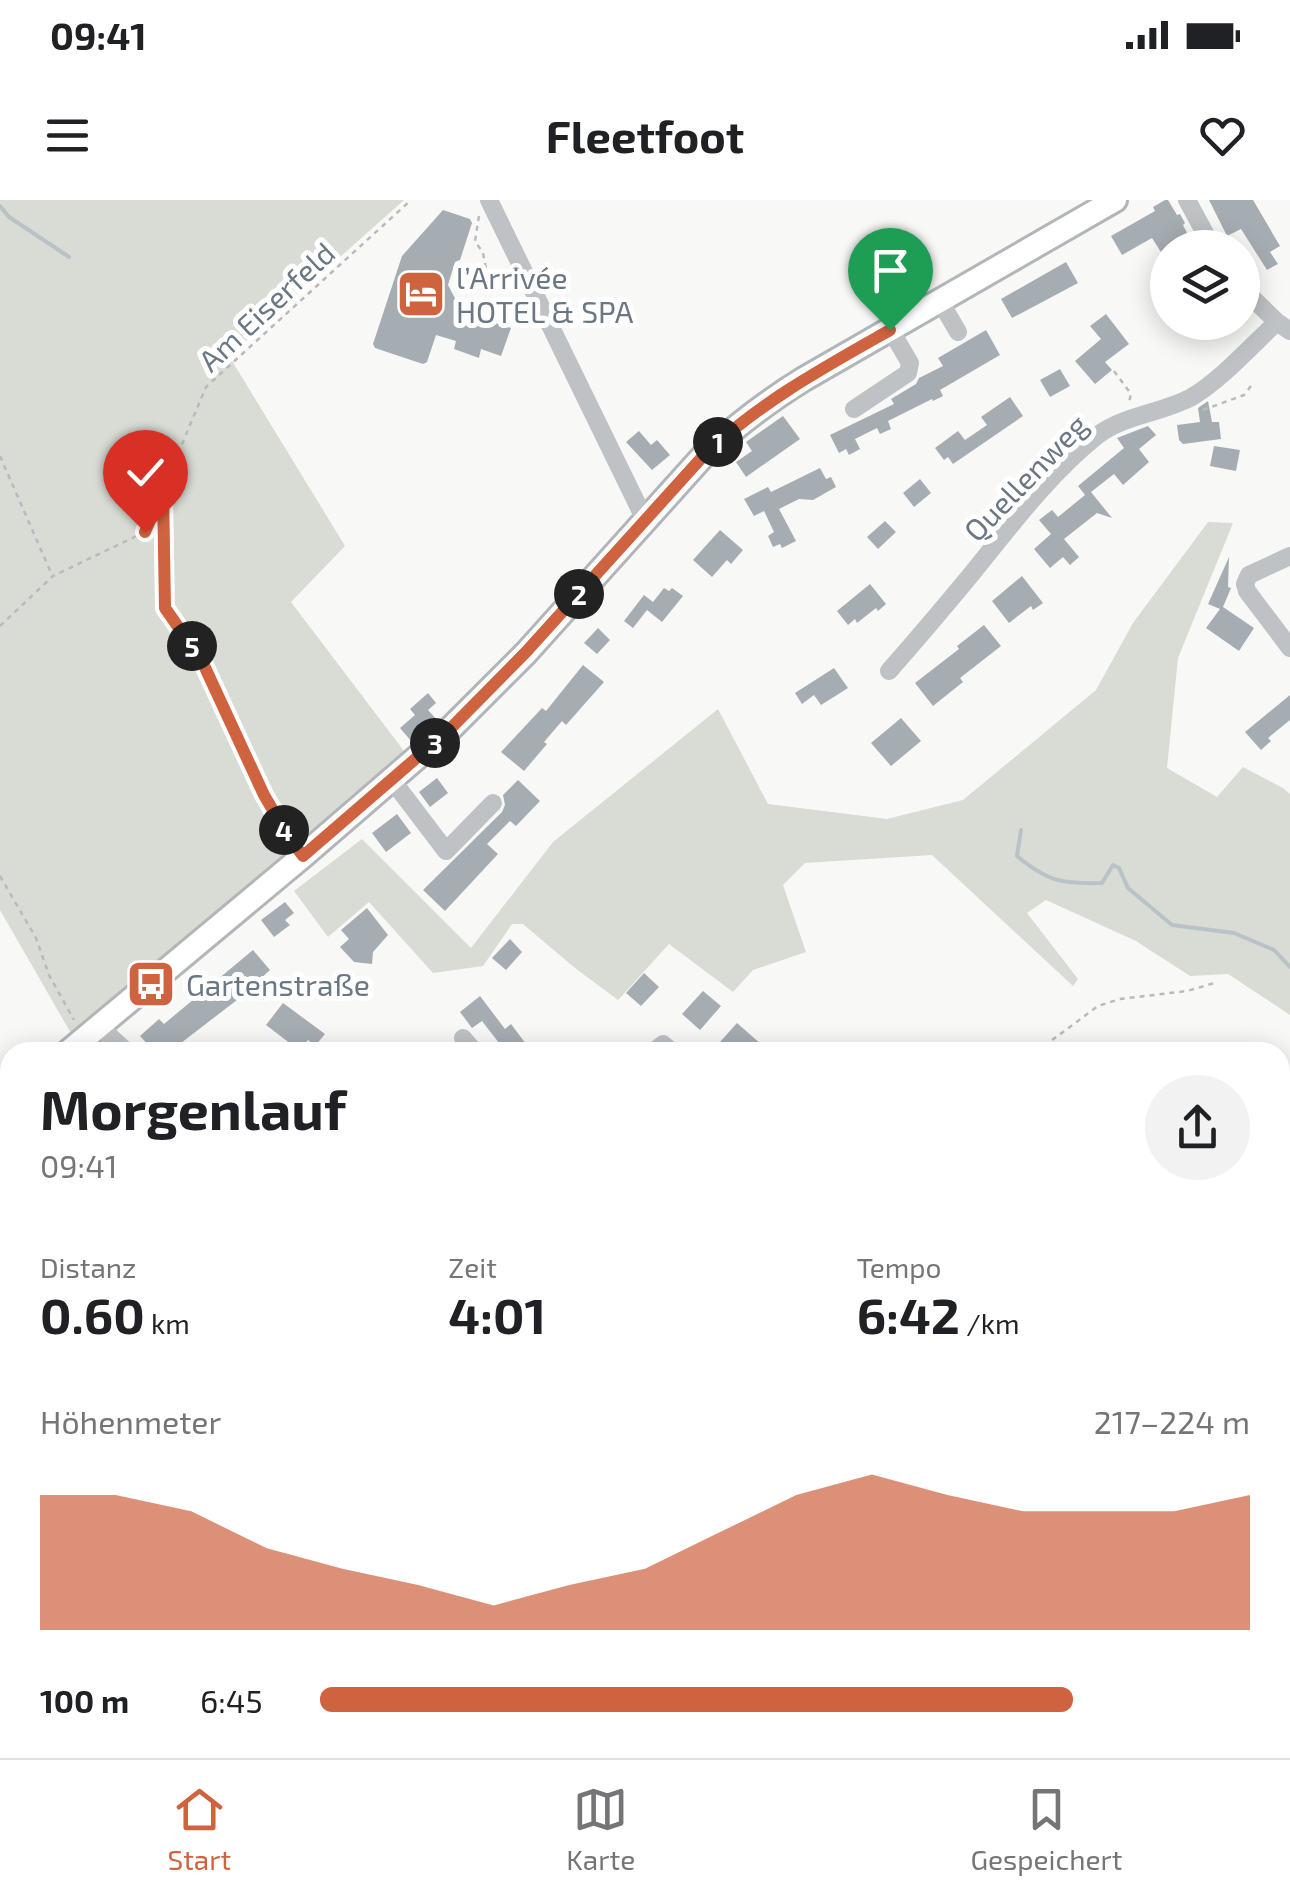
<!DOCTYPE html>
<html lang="de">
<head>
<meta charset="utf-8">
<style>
	:root { --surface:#fff; --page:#f2f2f2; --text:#202124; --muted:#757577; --line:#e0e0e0; --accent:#cf623f }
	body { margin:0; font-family:"Exo 2",sans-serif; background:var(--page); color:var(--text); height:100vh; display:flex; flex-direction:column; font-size:38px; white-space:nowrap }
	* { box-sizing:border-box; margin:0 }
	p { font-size:32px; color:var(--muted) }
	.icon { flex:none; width:55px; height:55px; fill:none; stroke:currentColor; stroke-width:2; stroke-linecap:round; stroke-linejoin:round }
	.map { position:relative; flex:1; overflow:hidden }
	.panel { position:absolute; left:0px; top:842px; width:1290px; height:718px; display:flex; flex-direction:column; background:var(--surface); border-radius:30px 30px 0 0; box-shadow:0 5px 25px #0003 }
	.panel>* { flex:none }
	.controls { position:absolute; left:1150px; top:30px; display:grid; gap:20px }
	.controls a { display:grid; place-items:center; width:110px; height:110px; border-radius:50%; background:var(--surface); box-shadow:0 5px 25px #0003; font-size:50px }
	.pin { position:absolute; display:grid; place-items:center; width:85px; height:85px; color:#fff; margin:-102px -42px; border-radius:50% 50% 50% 0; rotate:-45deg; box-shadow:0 0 10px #0007 }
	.pin .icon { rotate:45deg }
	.km { position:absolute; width:50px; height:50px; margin:-25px; border-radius:50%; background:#222; color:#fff; font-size:28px; line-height:50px; text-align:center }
	.round { display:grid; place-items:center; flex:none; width:105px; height:105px; border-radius:52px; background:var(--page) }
	.head { display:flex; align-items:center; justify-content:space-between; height:170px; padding:0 40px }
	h1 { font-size:55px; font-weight:700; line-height:75px }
	.figures { display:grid; grid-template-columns:repeat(3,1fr); gap:15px; height:170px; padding:10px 40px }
	.figures div { display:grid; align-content:center }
	.figures b { font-size:50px; font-weight:700 }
	.figures small { font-size:28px; font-weight:400 }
	.figures p { font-size:28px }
	.chart { height:280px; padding:20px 40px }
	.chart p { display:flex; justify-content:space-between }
	.chart svg { width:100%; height:180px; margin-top:10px; fill:var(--accent); opacity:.7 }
	ul { padding:0 40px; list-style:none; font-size:32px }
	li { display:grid; grid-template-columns:160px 120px 1fr; align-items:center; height:75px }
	li i { height:25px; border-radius:12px; background:var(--accent) }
	.status { display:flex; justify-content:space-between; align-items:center; height:70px; padding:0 50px; background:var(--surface); direction:ltr }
	.status svg { height:28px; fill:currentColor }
	header { display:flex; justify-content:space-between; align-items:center; height:130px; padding:0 40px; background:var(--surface); font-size:45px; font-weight:700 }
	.dock { display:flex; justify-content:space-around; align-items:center; height:140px; border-top:2px solid var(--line); background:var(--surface); font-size:28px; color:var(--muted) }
	.dock a { display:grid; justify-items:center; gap:5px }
	.dock .selected { color:var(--accent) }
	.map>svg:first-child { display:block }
</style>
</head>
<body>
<div class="status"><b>09:41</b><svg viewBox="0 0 49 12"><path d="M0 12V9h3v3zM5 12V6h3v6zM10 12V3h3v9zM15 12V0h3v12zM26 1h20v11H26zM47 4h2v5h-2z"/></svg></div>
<header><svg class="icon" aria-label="menu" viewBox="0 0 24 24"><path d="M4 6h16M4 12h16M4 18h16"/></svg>Fleetfoot<svg class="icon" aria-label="heart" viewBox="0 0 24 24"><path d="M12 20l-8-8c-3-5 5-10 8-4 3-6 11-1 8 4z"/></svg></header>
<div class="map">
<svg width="1290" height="1558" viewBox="0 0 1290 1558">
	<rect width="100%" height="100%" fill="#f8f8f6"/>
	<path fill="#d8dcd5" d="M0,0H404L229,156L345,346L291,402L407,555L72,835L0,710Z
		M1208,322L1233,323L1178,458L1167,568L1217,597L1243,567L1283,588L1290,594V815L1228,774L1190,776L1136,741L1046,700L1027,713L1078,779L1073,786L932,655L805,663L783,685L806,752L753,770L733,792L669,744L618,800L575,768L523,724H512L483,766L433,773L369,702L328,737L294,691L362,639L471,748L553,642L718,509L768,604L887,619L963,600L1096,490L1133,423Z
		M1290,1016V1240L1280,1245V1017Z
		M10,1300V1421L0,1411V1319Z
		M13,1550H685L693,1558H9Z"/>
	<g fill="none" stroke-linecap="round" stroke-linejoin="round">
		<path stroke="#b9c2c6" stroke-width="4" d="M0,6L9,17L69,57
			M1021,630L1017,656C1048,682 1063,684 1102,683L1113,665L1119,668L1128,688L1172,725L1234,733L1274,750L1290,767
			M325,1550L327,1555L338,1558
			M1268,1558L1278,1552H1290"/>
	</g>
	<path fill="#a6adb2" d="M1165,0H1168L1177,15L1180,14L1185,23L1183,25L1192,42L1182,48H1168V63L1152,38L1122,55L1111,36L1155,11L1153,7Z
		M1209,0H1253L1280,46L1270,52L1278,64L1267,70L1241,29L1227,36Z
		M443,10L470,19L472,23L460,60L455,62L448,85L458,104L456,110L511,128L501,156L481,149L479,158L454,149L456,141L436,135L427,162L423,164L375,148L373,144L402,56Z
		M1066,62L1078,83L1012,118L1001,99Z
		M1106,114L1129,144L1105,162L1112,170L1095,184L1075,161L1101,139L1090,126Z
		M986,130L1000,155L940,190L943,196L933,201L932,199L888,221L891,229L880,234L877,228L855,239L860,249L849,255L846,249L839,253L830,235L894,204L891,199L916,184L919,178L943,166L938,158Z
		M1060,169L1070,186L1050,197L1040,180Z
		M1010,197L1023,216L953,264L948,257L944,260L935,248L958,231L965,240L987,225L981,217Z
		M1208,201L1212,222H1219L1221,239L1183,244L1179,240L1177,225L1200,222L1198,208Z
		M783,216L800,239L746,277L736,262L752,251L746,242Z
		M1148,226L1156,235L1139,249L1149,262L1123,285L1114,274L1091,292L1112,318L1097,313L1064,339L1079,357L1070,365L1063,357L1050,368L1034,349L1051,334L1039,320L1052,310L1058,317L1085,295L1078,286L1124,248L1117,238Z
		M639,231L651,245L657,240L670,255L652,270L626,242Z
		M1214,246L1240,250L1236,271L1210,266Z
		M820,268L826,279L831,277L836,287L813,300L799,299L779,309L796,341L782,348L780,344L773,347L768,336L774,332L764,311L754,316L744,299L768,287L771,292Z
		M920,279L931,293L914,307L903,293Z
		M885,321L896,332L878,349L867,337Z
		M720,330L743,350L731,364L727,360L712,377L693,360Z
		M1229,357L1228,387L1231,388L1223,407L1254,428L1239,451L1206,428L1220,409L1208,404Z
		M1022,376L1043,403L1033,410L1031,406L1009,423L992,401Z
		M870,384L886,404L878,411L876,408L857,423L855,419L848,425L837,411Z
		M664,388L669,391L672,388L683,396L662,422L647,410L633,428L624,421L644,395L653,402Z
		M984,425L1001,446L960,478L963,482L933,506L915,483L959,449L957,446Z
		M598,428L610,440L597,454L584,443Z
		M583,465L604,482L566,525L562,521L544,542L547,544L524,571L501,552L542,508L546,511Z
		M834,468L848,488L821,505L814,495L802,504L795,493Z
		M428,493L436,503L428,510L437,520L412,542L400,528L415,515L410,509Z
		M1290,495V520L1268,538L1271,541L1261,550L1245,532Z
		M901,518L921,541L891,566L871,543Z
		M437,578L448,593L430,607L419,592Z
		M518,580L540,601L516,626L510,621L487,644L498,654L445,711L423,690L502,612L505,605L503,595Z
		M397,614L411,633L386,652L372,633Z
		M285,702L294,713L285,720L290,725L274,737L261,720Z
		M367,708L388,735L373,752L372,764L354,762L340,747L349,739L341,730Z
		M510,739L522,752L506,770L492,758Z
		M253,750L270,770L237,800L181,843L183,846L175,852H155L140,836L159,819L164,824Z
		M644,773L659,787L641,806L626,793Z
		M703,791L721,806L700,830L682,814Z
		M480,796L505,829L511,824L532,852H506L482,821L472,828L460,812Z
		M283,803L325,834L315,846L308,840L300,851L266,825Z
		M737,823L770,852H731L720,842Z"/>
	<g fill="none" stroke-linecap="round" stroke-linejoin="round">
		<g stroke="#b2b6b9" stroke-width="28">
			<path id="major" d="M68,852L303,656L450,529L526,453L705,254C736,226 768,201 804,179L1115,0
				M0,908L10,900"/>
		</g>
		<path stroke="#b8bbbe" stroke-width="2.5" stroke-dasharray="5 5" stroke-linecap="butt" d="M479,16L475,41L483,53L486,69
			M1114,171L1131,194L1129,202
			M1203,210L1244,195L1251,186
			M0,256L52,375
			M163,295L165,408L202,461L264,595L293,643
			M0,426L53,376L145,332L206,187L411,0
			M0,676L36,738L49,775L74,820
			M1036,852L1098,806L1120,799L1187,791L1218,782
			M1280,1025H1290
			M1280,1213L1290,1205"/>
		<path stroke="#bec2c5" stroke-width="18" d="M489,0L645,320
			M1187,0L1213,48
			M1242,88L1277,122L1290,131
			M940,101L958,132
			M854,209L908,173L910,163L890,129
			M1290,356L1249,375L1245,384L1247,391L1290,448
			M889,471C918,438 946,405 974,371C1012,324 1050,273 1098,235C1125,215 1161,213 1190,198C1219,182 1252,145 1277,122
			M392,580L446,651L493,603
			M99,826L127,852
			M463,838L475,852
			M653,852L663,844L672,852
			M0,1111L10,1102
			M956,1550L964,1558
			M913,1558L922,1550
			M1003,1558L1013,1550"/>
		<use href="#major" stroke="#fff" stroke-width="22"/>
	</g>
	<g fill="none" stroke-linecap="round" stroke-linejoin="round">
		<g stroke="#fff" stroke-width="20">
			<path id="route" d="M145,332L163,290L165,408L202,461L264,595L288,636L303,656L450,529L526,452L705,254C762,201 823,168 890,130"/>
		</g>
		<use href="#route" stroke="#cf623f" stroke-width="12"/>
	</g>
	<defs>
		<g id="hotel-square" transform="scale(2.5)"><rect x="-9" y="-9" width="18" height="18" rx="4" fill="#cf623f" stroke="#fff"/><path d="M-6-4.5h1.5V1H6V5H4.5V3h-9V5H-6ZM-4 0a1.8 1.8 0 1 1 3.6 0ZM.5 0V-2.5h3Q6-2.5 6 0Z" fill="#fff"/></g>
		<g id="bus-square" transform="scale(2.5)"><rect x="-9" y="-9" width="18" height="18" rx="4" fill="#cf623f" stroke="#fff"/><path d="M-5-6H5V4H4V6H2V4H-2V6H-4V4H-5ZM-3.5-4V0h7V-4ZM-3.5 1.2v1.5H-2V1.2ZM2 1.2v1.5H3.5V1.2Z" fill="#fff"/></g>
	</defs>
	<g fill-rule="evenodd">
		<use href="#hotel-square" x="421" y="94"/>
		<use href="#bus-square" x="151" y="784"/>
	</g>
	<g text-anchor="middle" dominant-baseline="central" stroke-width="10" stroke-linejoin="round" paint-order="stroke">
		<g font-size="30" fill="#6b7883" stroke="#fff" text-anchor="start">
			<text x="456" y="77">l’Arrivée<tspan x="456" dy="34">HOTEL &amp; SPA</tspan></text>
			<text x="186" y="784">Gartenstraße</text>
		</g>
		<g font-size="30" fill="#6b7883" stroke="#fff">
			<text transform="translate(266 106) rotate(-43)">Am Eiserfeld</text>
			<text transform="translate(1025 277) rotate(-46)">Quellenweg</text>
		</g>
	</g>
</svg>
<div class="controls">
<a><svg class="icon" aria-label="layers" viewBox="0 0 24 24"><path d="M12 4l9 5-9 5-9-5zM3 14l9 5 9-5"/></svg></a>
</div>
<div class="pin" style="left:890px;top:130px;background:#1e9e55"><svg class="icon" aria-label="arrive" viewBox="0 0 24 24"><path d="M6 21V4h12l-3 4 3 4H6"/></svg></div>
<div class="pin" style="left:145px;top:332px;background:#d93025"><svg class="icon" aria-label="check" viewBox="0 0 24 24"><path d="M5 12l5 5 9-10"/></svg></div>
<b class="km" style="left:718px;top:242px">1</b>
<b class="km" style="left:579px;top:394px">2</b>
<b class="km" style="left:435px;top:543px">3</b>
<b class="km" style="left:284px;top:630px">4</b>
<b class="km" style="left:192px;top:446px">5</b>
<section class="panel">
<div class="head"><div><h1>Morgenlauf</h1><p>09:41</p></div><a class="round"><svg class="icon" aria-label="share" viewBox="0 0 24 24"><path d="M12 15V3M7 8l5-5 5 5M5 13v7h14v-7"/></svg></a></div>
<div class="figures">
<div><p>Distanz</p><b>0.60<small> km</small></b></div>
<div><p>Zeit</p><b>4:01</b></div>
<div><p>Tempo</p><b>6:42<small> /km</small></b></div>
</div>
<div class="chart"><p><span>Höhenmeter</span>217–224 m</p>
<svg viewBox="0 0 160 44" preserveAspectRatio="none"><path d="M0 44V11L10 11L20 15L30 24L40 29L50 33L60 38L70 33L80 29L90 20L100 11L110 6L120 11L130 15L140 15L150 15L160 11V44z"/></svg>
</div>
<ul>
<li><b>100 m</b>6:45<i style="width:81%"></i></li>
</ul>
</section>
</div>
<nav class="dock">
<a class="selected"><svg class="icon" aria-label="home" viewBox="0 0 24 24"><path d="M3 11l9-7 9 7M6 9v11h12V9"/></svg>Start</a>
<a><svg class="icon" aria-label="map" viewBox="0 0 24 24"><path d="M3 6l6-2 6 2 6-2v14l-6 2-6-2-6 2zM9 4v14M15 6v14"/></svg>Karte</a>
<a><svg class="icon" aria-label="saved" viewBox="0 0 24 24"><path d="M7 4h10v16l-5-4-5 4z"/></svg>Gespeichert</a>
</nav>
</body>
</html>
